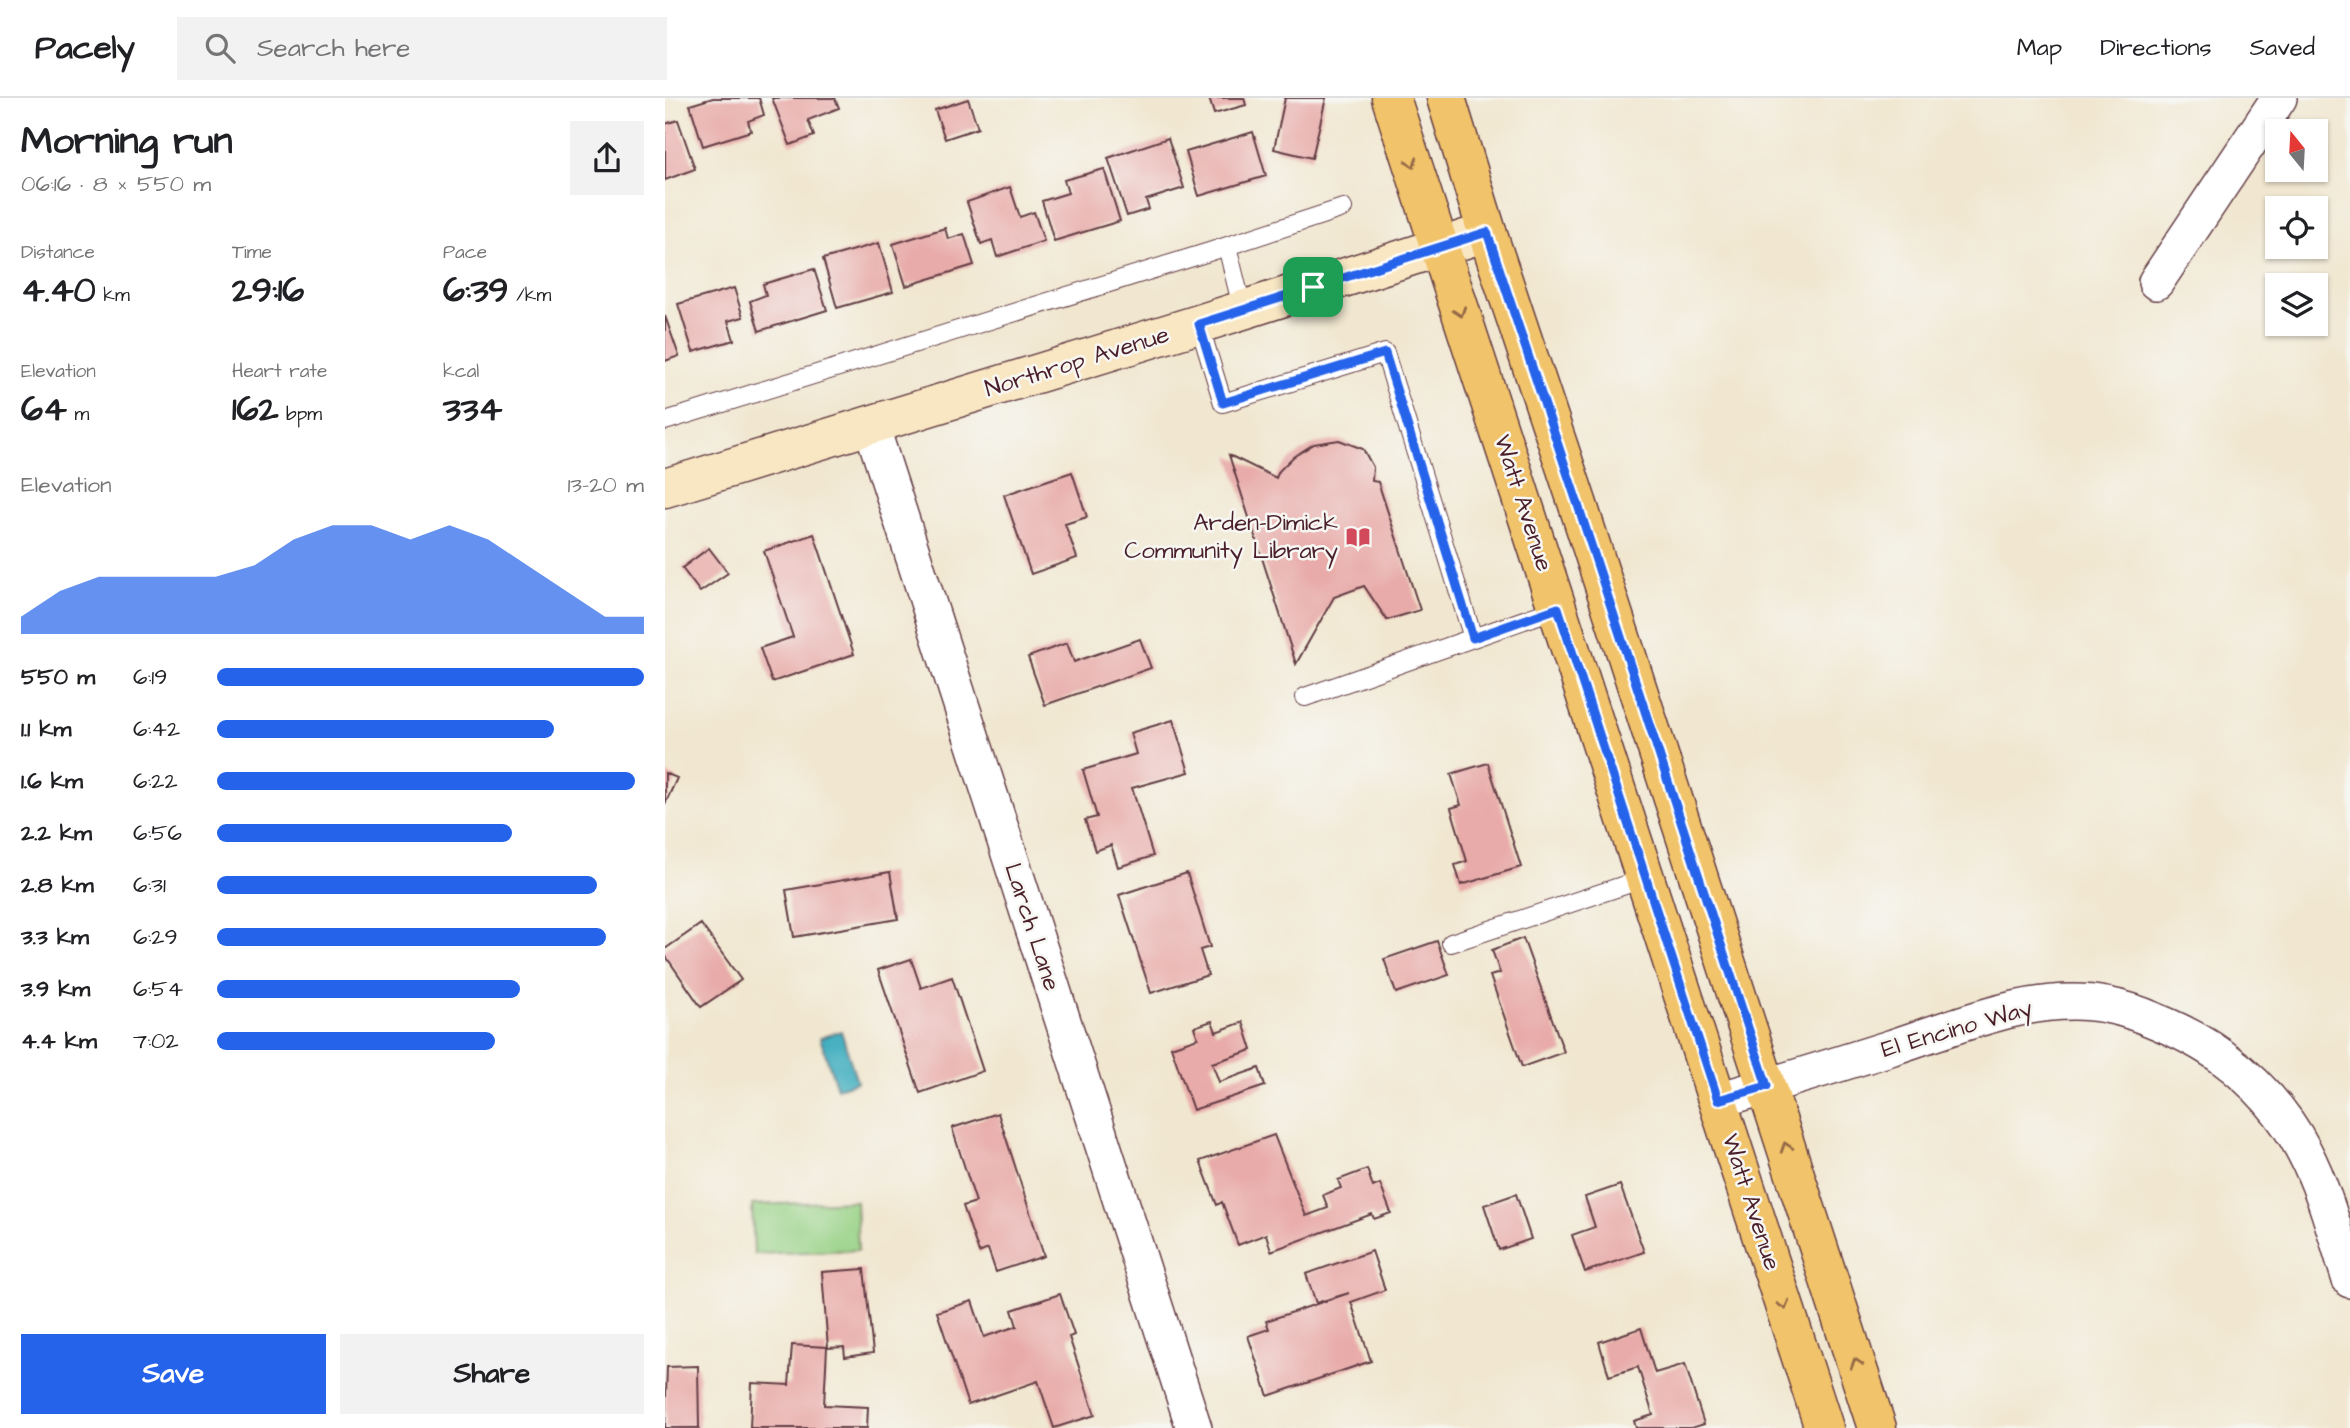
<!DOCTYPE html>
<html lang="en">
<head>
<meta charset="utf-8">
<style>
	:root { --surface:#fff; --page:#f2f2f2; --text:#202124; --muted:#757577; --line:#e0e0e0; --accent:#2563eb }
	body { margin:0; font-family:"Architects Daughter",sans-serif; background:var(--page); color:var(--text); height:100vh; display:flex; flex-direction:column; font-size:26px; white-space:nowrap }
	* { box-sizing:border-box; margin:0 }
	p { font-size:23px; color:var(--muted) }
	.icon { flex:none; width:38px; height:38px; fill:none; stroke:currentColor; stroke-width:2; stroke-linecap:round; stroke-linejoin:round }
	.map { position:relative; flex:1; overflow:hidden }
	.drawer { display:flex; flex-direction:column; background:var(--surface); width:665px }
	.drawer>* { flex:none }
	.needle { width:46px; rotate:342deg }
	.buttons { position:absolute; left:1600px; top:21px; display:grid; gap:14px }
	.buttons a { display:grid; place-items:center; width:63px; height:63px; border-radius:0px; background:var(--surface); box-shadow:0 2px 5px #0004; font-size:35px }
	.pin { position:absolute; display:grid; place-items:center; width:60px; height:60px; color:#fff; margin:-30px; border-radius:14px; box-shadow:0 4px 10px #0006 }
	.round { display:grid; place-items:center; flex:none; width:74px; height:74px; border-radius:0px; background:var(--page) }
	.headline { display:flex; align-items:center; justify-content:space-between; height:119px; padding:0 21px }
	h1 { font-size:38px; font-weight:800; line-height:52px }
	.metrics { display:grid; grid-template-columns:repeat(3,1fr); gap:10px; height:119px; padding:7px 21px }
	.metrics div { display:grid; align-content:center }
	.metrics b { font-size:35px; font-weight:800 }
	.metrics small { font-size:19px; font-weight:400 }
	.metrics p { font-size:19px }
	.chart { height:196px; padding:14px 21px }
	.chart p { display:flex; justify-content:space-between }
	.chart svg { width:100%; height:126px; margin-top:7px; fill:var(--accent); opacity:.7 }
	.primary-button { display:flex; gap:14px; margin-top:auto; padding:14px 21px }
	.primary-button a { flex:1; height:80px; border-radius:0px; background:var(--accent); color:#fff; font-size:28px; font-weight:800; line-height:80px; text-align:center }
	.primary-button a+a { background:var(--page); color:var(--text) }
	ul { padding:0 21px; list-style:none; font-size:23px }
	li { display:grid; grid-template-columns:112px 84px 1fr; align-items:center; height:52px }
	li i { height:18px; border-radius:9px; background:var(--accent) }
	header { display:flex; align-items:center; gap:42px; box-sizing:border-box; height:98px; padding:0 35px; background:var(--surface); border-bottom:2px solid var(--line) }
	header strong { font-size:33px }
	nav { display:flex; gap:38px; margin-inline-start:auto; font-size:24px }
	.search { width:490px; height:63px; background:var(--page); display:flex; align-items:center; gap:18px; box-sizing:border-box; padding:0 24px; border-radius:0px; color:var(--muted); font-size:26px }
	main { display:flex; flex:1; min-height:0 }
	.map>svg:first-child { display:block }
</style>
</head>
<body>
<header>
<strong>Pacely</strong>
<div class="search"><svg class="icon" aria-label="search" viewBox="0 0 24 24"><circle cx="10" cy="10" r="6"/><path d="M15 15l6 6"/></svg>Search here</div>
<nav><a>Map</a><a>Directions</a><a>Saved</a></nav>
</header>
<main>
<section class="drawer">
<div class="headline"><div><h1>Morning run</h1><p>06:16 · 8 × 550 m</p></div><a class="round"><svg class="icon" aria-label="share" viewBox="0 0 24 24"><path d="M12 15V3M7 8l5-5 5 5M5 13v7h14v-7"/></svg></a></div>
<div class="metrics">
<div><p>Distance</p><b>4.40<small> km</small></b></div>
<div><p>Time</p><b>29:16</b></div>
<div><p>Pace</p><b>6:39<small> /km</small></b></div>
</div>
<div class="metrics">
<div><p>Elevation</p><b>64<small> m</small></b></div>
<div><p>Heart rate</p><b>162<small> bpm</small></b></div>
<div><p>kcal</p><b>334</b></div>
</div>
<div class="chart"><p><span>Elevation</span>13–20 m</p>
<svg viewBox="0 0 160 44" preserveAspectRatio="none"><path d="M0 44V38L10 29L20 24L30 24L40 24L50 24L60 20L70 11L80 6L90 6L100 11L110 6L120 11L130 20L140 29L150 38L160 38V44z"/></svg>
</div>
<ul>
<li><b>550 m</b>6:19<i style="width:100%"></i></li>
<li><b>1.1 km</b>6:42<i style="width:79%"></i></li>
<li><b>1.6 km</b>6:22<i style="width:98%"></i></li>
<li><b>2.2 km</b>6:56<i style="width:69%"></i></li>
<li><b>2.8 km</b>6:31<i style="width:89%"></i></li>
<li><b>3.3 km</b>6:29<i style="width:91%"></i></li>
<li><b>3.9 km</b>6:54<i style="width:71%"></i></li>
<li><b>4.4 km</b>7:02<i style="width:65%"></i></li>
</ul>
<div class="primary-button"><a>Save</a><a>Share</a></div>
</section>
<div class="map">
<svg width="1685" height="1330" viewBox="0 0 1685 1330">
	<rect width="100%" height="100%" fill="#f6f6f2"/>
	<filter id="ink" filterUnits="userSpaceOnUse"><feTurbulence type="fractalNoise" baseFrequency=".0143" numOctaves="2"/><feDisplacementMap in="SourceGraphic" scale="14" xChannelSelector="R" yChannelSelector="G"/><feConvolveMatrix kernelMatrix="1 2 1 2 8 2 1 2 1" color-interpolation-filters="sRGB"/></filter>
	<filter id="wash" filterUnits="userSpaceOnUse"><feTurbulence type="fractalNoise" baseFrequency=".00686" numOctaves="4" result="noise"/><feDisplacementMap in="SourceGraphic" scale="28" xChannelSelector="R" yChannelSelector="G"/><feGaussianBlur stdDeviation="1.57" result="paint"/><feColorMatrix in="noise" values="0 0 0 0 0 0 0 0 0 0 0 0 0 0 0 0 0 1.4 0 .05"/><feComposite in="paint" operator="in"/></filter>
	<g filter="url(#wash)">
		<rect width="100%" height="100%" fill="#f1e7d0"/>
		<path fill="#98d286" stroke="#717858" stroke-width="2" d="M191,1103L193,1152L89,1156L87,1107Z"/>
		<path fill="#42afc0" stroke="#466776" stroke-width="2" d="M176,933L192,984L172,990L155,940Z"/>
		<g id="blocks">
			<path fill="#e8aba9" d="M48,0H94L99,17L83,23L86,33L38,48L25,7Z
				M107,0H170L174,10L143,22L149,38L125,47Z
				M544,0H579L581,7L549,16Z
				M620,0H661L647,60L609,51Z
				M303,1L313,30L280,41L270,12Z
				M13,22L30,71L0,82V26Z
				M588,34L601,78L534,98L521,54Z
				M503,40L519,90L481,102L484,111L462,118L443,60Z
				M439,71L455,123L389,143L377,103L403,95L399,82Z
				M345,89L355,119L369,114L379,143L332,159L327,142L316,146L302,104Z
				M280,130L283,141L299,136L309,167L241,188L228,146Z
				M214,145L228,194L172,210L158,161Z
				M149,171L162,212L94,233L85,203L101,197L98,186Z
				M69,190L78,219L63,223L69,242L28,254L13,206Z
				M0,218L14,258L0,263Z
				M674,342L698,351L708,369L707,383L713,384L755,512L722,522L699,488L669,499L631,566L564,357L611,380L614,373L628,359L649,346Z
				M407,374L422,419L400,426L412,460L366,476L339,397Z
				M149,436L189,556L107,584L95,550L128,539L99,453Z
				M44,450L63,475L35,494L17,470Z
				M475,541L486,570L380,607L363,559L402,545L409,564Z
				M508,622L524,674L467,690L488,758L453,769L446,747L430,753L420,722L432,719L418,672L471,656L465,635Z
				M823,665L856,769L796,787L790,767L802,763L786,710L796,707L786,676Z
				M0,675L12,680L0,706Z
				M225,774L233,821L129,839L121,792Z
				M522,775L545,849L535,852L543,877L486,895L454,797Z
				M36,826L76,882L36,909L0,857V851Z
				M858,840L899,954L857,969L825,878L835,875L827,852Z
				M772,843L784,877L731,895L719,861Z
				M246,861L256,890L287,879L318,973L255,995L213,872Z
				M547,923L551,934L578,924L587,952L547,965L554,984L594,970L600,988L528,1012L506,949L533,940L529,929Z
				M333,1015L379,1158L331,1174L323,1151L314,1155L298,1108L311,1104L287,1030Z
				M609,1037L641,1118L663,1110L658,1097L676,1090L673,1082L702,1071L708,1089L715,1086L726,1115L709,1121L707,1116L606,1153L601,1136L573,1147L557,1104L552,1107L535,1063Z
				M955,1087L979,1154L920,1174L907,1137L930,1129L920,1099Z
				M851,1096L866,1141L834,1152L819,1107Z
				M707,1153L720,1192L686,1204L706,1263L603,1298L583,1238L604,1231L601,1223L684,1195L651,1205L641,1176Z
				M199,1171L208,1255L180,1259L179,1249L163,1250L157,1174Z
				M395,1196L409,1237L404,1239L430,1317L389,1330L373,1283L303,1307L272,1214L307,1203L319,1239L352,1228L347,1212Z
				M976,1230L990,1275L1020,1266L1039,1326L1026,1330H971L969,1323L988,1317L973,1269L944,1278L934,1244Z
				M127,1247L162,1249L159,1307L203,1309L202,1330H85L87,1285L124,1287Z
				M33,1268L34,1330H0L2,1269Z"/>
		</g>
	</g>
	<g filter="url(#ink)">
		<use href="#blocks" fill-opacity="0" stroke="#633d44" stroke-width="2"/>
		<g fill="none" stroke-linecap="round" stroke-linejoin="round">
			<g stroke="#633d44" stroke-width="20">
				<path id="lane" d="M562,148L578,213
					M534,226L558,305L720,255L808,540L893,510
					M0,323L544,154L678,110
					M640,599L808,540
					M786,845L981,780"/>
			</g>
			<g stroke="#633d44" stroke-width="38">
				<path id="street" d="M1491,184L1614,0
					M206,327L529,1330
					M1053,1002C1111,986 1168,968 1225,950C1290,929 1372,893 1441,907C1458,910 1475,916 1491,923C1515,933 1536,943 1556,958C1590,983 1619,1014 1639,1053C1660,1093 1671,1139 1685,1182"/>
			</g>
			<g stroke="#633d44" stroke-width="41">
				<path id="secondary" d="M0,390L534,226L822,134"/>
			</g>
			<g stroke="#633d44" stroke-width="41">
				<path id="primary" d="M726,0L1159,1330
					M781,0L822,134L912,404L1212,1330"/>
			</g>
			<use href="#lane" stroke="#fff" stroke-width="18"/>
			<use href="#street" stroke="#fff" stroke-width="35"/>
			<use href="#secondary" stroke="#f9e7c3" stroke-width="38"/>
			<use href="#primary" stroke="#f1c36a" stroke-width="38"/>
		</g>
		<defs><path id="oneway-chevron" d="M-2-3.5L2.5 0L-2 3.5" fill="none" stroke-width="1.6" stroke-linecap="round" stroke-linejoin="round" transform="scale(1.75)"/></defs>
		<g stroke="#956947">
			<use href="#oneway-chevron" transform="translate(747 65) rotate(72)"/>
			<use href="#oneway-chevron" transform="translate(795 214) rotate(72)"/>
			<use href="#oneway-chevron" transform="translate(1121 1049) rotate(-108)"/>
			<use href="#oneway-chevron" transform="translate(1119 1207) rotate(72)"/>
			<use href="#oneway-chevron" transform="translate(1191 1265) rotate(-108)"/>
		</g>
	</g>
	<g fill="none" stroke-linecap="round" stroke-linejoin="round" filter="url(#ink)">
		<g stroke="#fff" stroke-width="14">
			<path id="route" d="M822,134L912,404L1102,988L1053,1002L893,510L808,540L720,255L558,305L534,226Z"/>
		</g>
		<use href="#route" stroke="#2563eb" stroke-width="9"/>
	</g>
	<defs>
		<g id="library-bare" transform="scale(1.89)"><path d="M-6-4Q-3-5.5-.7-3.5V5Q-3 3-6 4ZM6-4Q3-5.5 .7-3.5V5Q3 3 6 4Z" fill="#d1495b" stroke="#f6f6f2" stroke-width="2.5" paint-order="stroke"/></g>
	</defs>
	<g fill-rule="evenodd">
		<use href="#library-bare" x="693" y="439"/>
	</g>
	<g text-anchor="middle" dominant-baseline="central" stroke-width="5" stroke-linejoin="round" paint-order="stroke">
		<g font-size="24" fill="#4a1f2b" stroke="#f6f6f2">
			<text transform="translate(412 264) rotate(-17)">Northrop Avenue</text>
			<text transform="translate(858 405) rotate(72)">Watt Avenue</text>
			<text transform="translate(367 829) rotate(72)">Larch Lane</text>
			<text transform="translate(1292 931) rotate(-16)">El Encino Way</text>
			<text transform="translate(1086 1104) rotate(72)">Watt Avenue</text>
		</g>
		<g font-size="24" fill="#4a1f2b" stroke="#f6f6f2" text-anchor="end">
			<text x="673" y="425">Arden-Dimick<tspan x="673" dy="28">Community Library</tspan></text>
		</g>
	</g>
</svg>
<div class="buttons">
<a><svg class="needle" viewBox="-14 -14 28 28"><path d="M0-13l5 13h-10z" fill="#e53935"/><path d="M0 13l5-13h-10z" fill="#757577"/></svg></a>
<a><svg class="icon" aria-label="locate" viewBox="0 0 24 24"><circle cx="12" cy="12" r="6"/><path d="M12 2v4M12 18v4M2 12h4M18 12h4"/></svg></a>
<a><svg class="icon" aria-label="layers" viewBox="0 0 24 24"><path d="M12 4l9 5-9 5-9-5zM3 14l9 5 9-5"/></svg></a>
</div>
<div class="pin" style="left:648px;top:189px;background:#1e9e55"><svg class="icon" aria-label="arrive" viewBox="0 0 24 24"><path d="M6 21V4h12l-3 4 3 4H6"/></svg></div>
</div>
</main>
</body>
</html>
